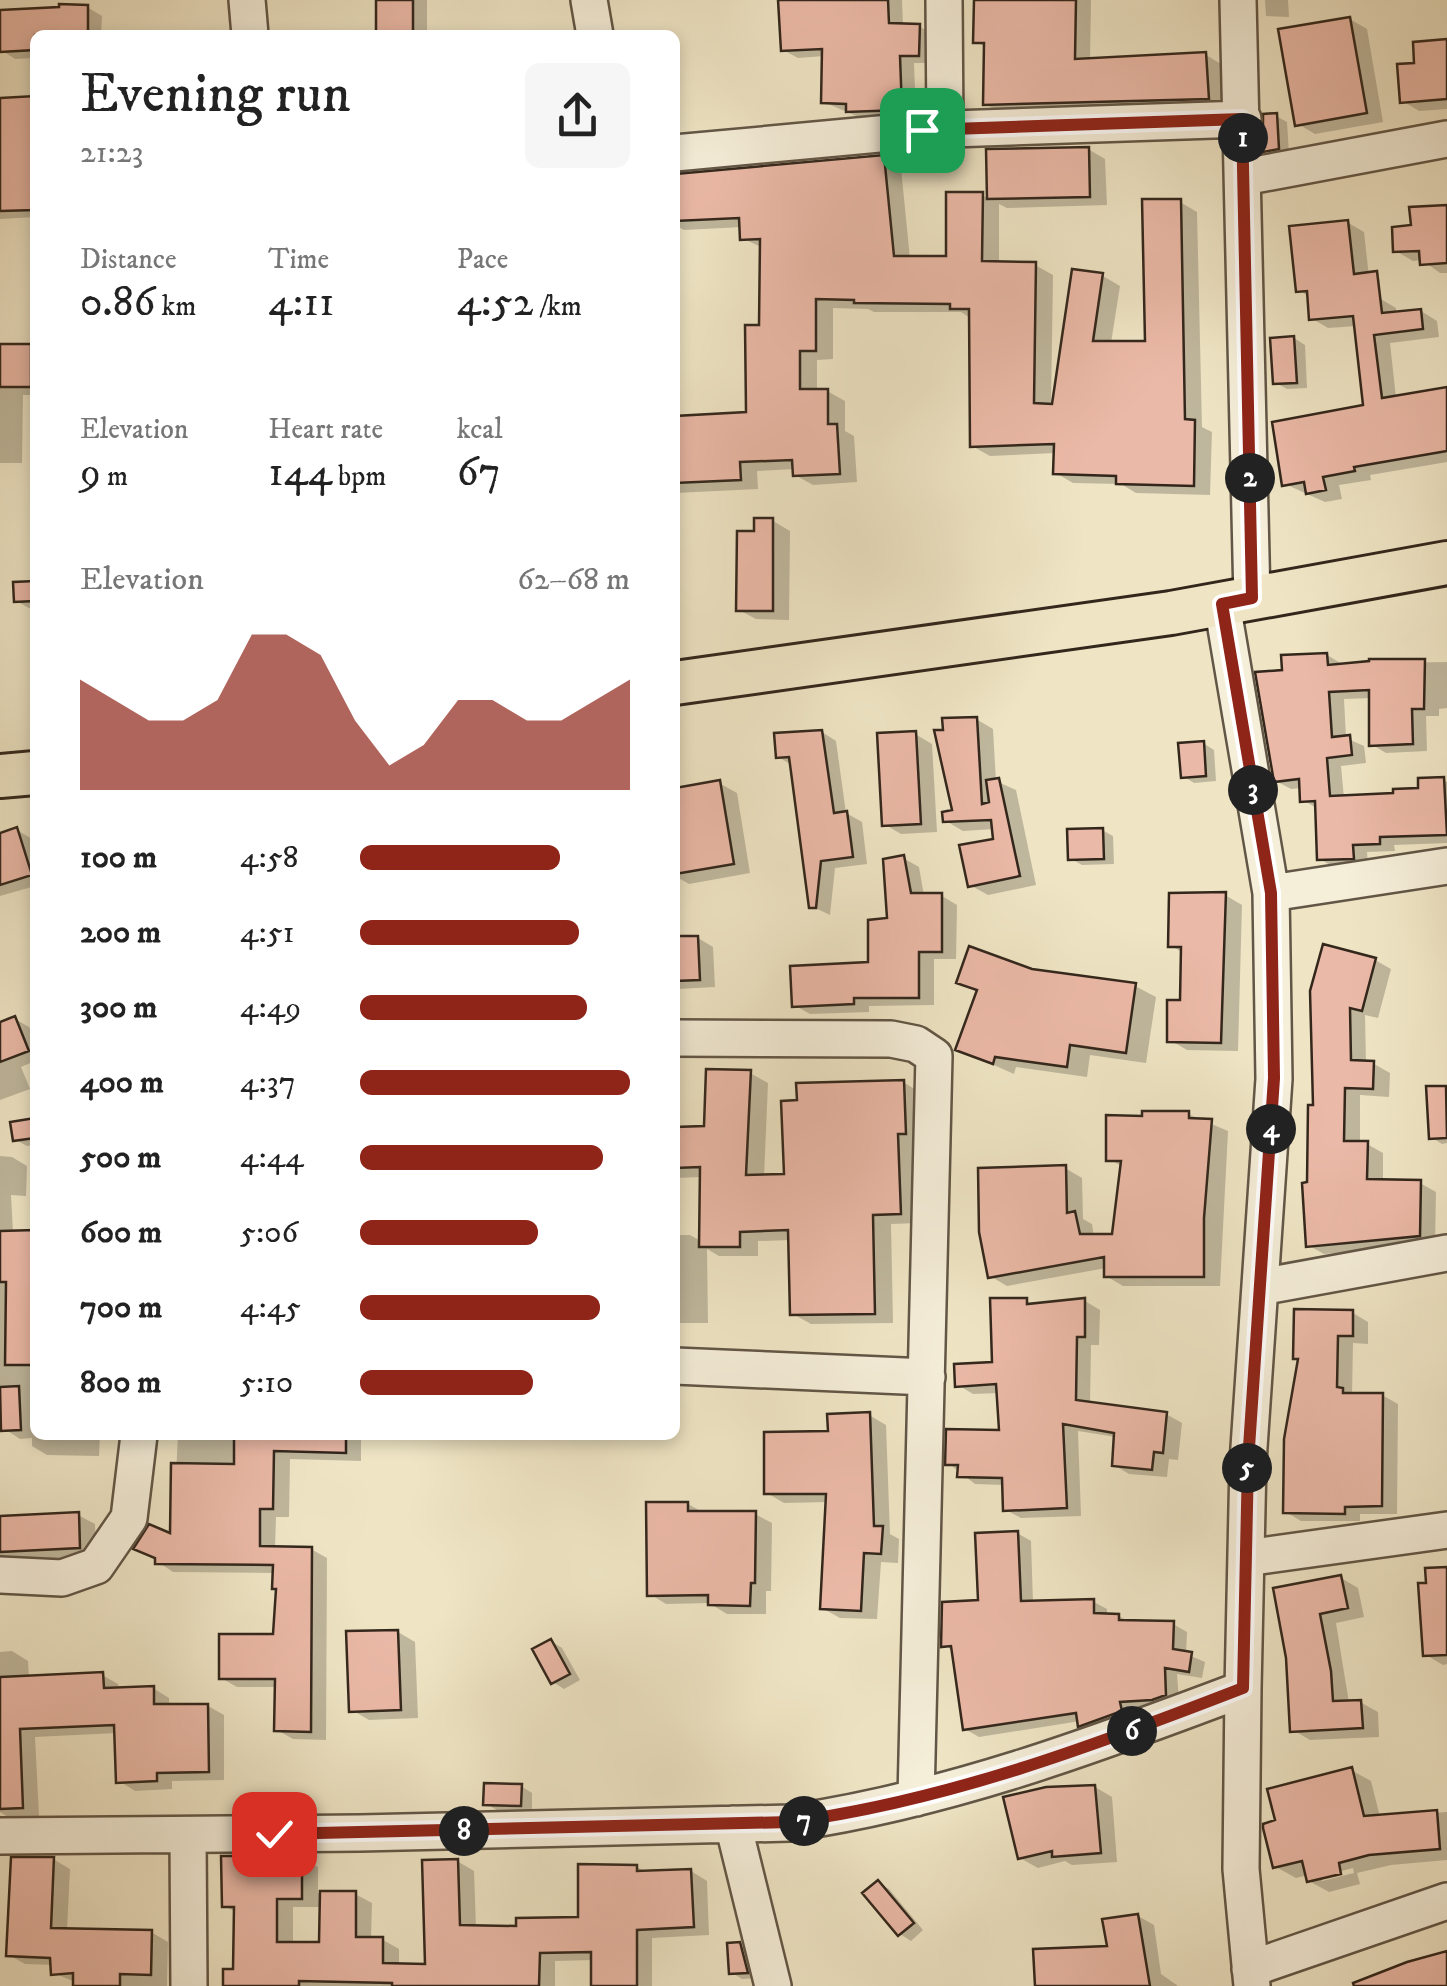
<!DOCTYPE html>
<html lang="en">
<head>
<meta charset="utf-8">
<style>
	:root { --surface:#fff; --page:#f6f6f6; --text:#222; --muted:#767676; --accent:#8f2418 }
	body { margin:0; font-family:"IM FELL DW Pica",serif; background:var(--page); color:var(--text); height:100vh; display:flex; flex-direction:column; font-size:38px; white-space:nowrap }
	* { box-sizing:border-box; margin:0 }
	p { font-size:32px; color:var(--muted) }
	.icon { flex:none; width:55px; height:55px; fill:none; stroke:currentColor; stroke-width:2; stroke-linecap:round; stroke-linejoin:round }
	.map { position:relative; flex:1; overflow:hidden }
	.side { position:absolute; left:30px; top:30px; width:650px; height:1410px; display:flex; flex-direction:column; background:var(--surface); border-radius:15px; box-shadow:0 5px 15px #0003 }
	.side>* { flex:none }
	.pin { position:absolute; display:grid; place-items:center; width:85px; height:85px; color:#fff; margin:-42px; border-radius:20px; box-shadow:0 5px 15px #0006 }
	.km { position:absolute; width:50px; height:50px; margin:-25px; border-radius:50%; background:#222; color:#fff; font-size:28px; line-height:50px; text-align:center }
	.round { display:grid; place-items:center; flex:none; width:105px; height:105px; border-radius:15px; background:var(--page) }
	.summary { display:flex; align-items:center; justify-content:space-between; height:170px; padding:0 50px }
	h1 { font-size:55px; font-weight:600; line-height:75px }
	.figures { display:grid; grid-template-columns:repeat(3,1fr); gap:15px; height:170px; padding:10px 50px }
	.figures div { display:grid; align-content:center }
	.figures b { font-size:42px; font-weight:600 }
	.figures small { font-size:28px; font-weight:400 }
	.figures p { font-size:28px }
	.chart { height:280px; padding:20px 50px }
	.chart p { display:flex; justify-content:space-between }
	.chart svg { width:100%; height:180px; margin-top:10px; fill:var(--accent); opacity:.7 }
	ul { padding:0 50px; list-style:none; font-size:32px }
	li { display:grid; grid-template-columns:160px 120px 1fr; align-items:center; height:75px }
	li i { height:25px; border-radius:12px; background:var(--accent) }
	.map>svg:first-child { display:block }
</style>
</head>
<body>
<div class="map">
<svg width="1447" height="1986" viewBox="0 0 1447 1986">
	<rect width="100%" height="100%" fill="#efe5c5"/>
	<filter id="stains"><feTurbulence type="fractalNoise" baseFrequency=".002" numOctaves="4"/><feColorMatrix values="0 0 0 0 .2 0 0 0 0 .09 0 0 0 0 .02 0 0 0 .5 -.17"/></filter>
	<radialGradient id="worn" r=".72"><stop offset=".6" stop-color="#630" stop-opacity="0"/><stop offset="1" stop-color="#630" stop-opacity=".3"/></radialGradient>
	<path fill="#0003" fill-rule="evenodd" d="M378,0H427V35H378Z
		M780,0H902L903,26H919L933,35V63H914L916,117L863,119L824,102V56L798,58L783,50Z
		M1035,0H1091L1090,61L1206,55L1221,64L1224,107L1001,113L985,104L987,48L975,41Z
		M1265,0H1288L1289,17L1266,16Z
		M87,7L102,16L101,35H35V58L15,59L1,50L0,12Z
		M1350,19L1367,29L1383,122L1315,134L1298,124Z
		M1447,42V109L1419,111L1403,101L1417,65Z
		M35,99V217L0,219V100Z
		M1276,116L1287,122L1289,154L1276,157L1265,150Z
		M1088,149L1105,159L1107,205L1007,208L999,204V264L1035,265L1053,275L1051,404H1054L1074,272L1103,276L1120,286L1111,343L1147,344L1180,202L1197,212L1202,427L1212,432L1210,495L1136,493L1121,484L1073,483L1056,473V453L990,456L972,446V319L961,312H874L868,309L833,308V359L817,360V391H827L845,401V431L854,436L857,482L813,485L795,475V469L757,471L758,489L675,493V418L749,415L761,328L763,248L742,238V227L684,230L675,225V176L884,157L901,168L910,259H948L982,195L989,199Z
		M1447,208V273H1440L1422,260L1413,261L1396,251L1413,227Z
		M1347,222L1364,232L1369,277L1379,298L1396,308V314L1421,311L1437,321L1439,337L1390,343L1396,398L1447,390V462L1370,475L1371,480L1339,485L1342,499L1325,502L1285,484L1366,407L1357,326L1328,328L1311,318L1310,297L1298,290Z
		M1294,338L1305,345L1307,388L1287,389L1276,383Z
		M0,346L35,349V395H23L22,463H0Z
		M773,521L790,531L789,620L756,619L739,610L757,533Z
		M35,583V609H31L16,601Z
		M1327,655L1342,664L1447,662V708L1439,709V716H1426L1427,751L1386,753L1371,744L1372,698L1344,699L1346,738L1364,746L1366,763L1341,766L1344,798L1421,791L1443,780L1447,782V843L1394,845L1395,851L1367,852L1368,866L1335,868L1320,859L1318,809L1303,800L1302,788L1291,789L1276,781L1285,672Z
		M976,719L993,729L996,781L1016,790L1036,885L988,895L970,885L996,841L994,829L963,831L946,821L954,812Z
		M822,732L836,741L846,813L862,822L867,864L835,868L830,915L811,906L792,765L778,757Z
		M915,734L932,744L937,832L901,834L884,824Z
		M1203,743L1214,750L1216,781L1194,783L1183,776Z
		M719,783L737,793L750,873L689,884L675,876V790Z
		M17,830L32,839L35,886L0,896V836Z
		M1102,830L1113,836L1114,864L1082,865L1071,859Z
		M903,858L919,867L924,896H942L957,905L956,959H934V1005L869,1006V1012L810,1014L794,1005L870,964L889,920Z
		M1225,895L1242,905L1238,1051L1187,1050L1170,1040L1183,1003V953L1170,945Z
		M675,932L676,939L698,938L713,947L715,987L678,989L679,1000H675Z
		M1375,960L1391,969L1378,1018L1365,1015L1366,1063L1374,1064L1390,1073L1389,1097L1360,1095V1144H1367L1383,1153V1182L1420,1183L1436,1192L1435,1244L1324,1254L1308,1245L1316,1107L1313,992Z
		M1032,971L1135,986L1156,997L1146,1063L1090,1055L1087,1077L1016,1067L1014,1074L958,1049L979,993L959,982Z
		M15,1019L29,1027L35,1041V1061L21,1067L30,1089L0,1100V1024Z
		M750,1073L768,1083L764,1177L786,1176L903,1082L921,1093L918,1223L891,1224L893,1323L811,1324L793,1314L791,1240L758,1241V1256H719L707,1249L708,1323H676L675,1343V1235H690L701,1241L702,1177L675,1178V1130L707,1129Z
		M1446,1088L1447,1143L1442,1144L1431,1137Z
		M1188,1114L1228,1131L1220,1286H1123L1106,1276V1268L1007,1286L990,1276L1065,1168L1082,1178L1083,1219L1092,1224L1094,1237H1115L1123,1167L1109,1159Z
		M35,1121V1145L27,1146L16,1140Z
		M0,1156L12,1157L27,1166L26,1196L11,1195L13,1233H35V1435H100L99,1456L47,1455L32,1446V1438L20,1439L0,1426Z
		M1026,1301L1035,1306L1085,1301L1100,1310L1099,1345H1091L1090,1404L1166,1414L1182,1423L1178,1460L1169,1459L1167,1477L1129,1474L1114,1465L1116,1437L1078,1431L1081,1516L1021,1518L1006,1510L1005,1485L975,1484L948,1463L1002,1433L999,1393L973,1394L958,1385L995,1364Z
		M1353,1313L1368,1322V1344L1353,1343L1352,1395H1382L1398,1404L1397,1514H1360V1521H1301L1286,1512L1300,1360L1296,1358Z
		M869,1415L886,1425L890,1534L899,1539L898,1563L881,1562L877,1619L840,1618L822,1608L828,1502L784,1503L767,1493L831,1434Z
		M178,1435H361V1461L290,1459L289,1517H276L275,1549H311L327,1558L326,1740L293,1739L277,1730L278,1687H237L221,1678L275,1637L278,1589L275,1573L173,1572L137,1548L173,1536Z
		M688,1504L704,1513L755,1514L772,1523L771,1591H766V1614H727L709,1603L666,1604L650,1594Z
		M78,1515L95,1524L96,1556L0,1561V1518Z
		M1017,1533L1031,1541L1033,1603L1094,1602L1107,1609V1616H1119L1131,1623L1173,1624L1187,1632L1186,1654L1205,1662L1202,1678L1177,1674L1179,1702L1166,1707L1133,1708L1134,1719L1094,1733L1080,1725V1721L979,1737L965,1729L955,1652L944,1645L981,1603Z
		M1447,1569V1664L1443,1665L1426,1655L1429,1585Z
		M1341,1578L1358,1588L1364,1617L1336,1623L1349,1703L1360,1702L1378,1712L1379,1737L1310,1740L1293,1730L1289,1657Z
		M398,1632L415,1642L418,1718L369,1720L352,1710Z
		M551,1641L562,1648L580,1680L564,1689L553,1682Z
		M12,1651L28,1661L29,1678L102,1675L118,1684L119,1690L153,1688L169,1698V1706H208L224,1715V1780L172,1781V1789L135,1791L119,1781L117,1733L35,1737L39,1816L10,1818L0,1812V1652Z
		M1351,1770L1371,1781L1380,1817L1447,1812V1860L1391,1865L1357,1873L1360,1884L1329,1892L1309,1881L1308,1875L1296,1878L1276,1867L1278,1822ZM1353,1868L1354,1873L1322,1881V1876Z
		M521,1786L532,1793V1811L497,1810L486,1804Z
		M1095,1787L1112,1797L1117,1862L1072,1865L1065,1861L1038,1868L1020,1858Z
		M302,1858L318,1867V1893L355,1894L372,1903L371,1940H383L399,1949V1966H428L457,1861L474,1871L476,1928L519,1929L580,1920L637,1867L647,1873L691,1871L707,1881L709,1935L652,1938V1986H594V1960L555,1961V1986H226L236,1971V1912L224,1906ZM293,1907H322V1945H293Z
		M53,1859L70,1869L67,1931L151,1932L168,1942L167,1986H75V1982L54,1973L53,1965L25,1964L9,1955Z
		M878,1883L889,1889L923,1930L911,1941L900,1934Z
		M1138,1916L1154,1925L1161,1974L1178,1986H1037L1110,1948Z
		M740,1945L751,1951L758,1978L742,1979L731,1972Z"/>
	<path fill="#ebb9a7" stroke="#33271c" stroke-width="2.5" d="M376,0H413V35H376Z
		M778,0H888L889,23L920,24L919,56H900L902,110L846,112V104L821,103L822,49L781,51Z
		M974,0H1076L1075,59L1206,52L1209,99L983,105L984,43H973Z
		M59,4L88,5V35H35V50L0,52V10L59,7Z
		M1350,17L1367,113L1295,126L1278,29Z
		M1447,39V99L1400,103L1397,64L1414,63L1413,42Z
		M35,96V210L0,211V98Z
		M1277,113L1279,149L1263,152V114Z
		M1089,147L1090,197L987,199L986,149Z
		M884,155L894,256H946V192H983L982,261L1036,262L1034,403L1052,404L1072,269L1103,273L1093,341H1145L1142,199H1181L1185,419L1195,420L1194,486L1116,484V476L1053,474L1054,444L970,447L969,309H950V304L854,303V300L816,299V351H800V389H828V424H837L840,474L793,476L792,460L740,462L741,480L675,483V416L746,412L745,325H759L760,239L740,240L739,218L675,221V174Z
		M1447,205V263L1420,265L1419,251L1393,252L1392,227L1411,225L1409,207Z
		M1348,220L1354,274L1377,271L1382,313L1421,309L1423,329L1374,335L1382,398L1447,387V451L1354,467L1355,471L1323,477L1326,490L1306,494L1304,482L1282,486L1272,422L1363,405L1353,316L1309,320L1307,291L1296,292L1289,226Z
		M1294,336L1297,383L1273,384L1270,338Z
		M0,344H31V387H0Z
		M754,518H773V611H736L737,531H754Z
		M35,581V601L14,602L13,582Z
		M1327,653L1328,665L1369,661V659H1425L1424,709H1412L1413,744L1369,746V690L1329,692L1332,737L1350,735L1352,755L1327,758L1330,796L1393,793V789L1418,788V778L1444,777L1447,835L1380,837V844L1353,845L1354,859L1317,860L1315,801L1300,802L1299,779L1274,782L1255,672L1282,670L1281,655Z
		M977,717L982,804L989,802L986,780L999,778L1020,876L968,887L959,845L993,839L991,820L943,822L942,812L952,810L934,730H943L942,718Z
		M822,730L834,813L847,811L853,857L821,861L816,908H809L789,757L776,758L774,733Z
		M916,731L921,824L882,826L877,733Z
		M1204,741L1206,776L1181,778L1178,743Z
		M720,780L734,864L675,874V788Z
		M17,827L32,875L0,885V833Z
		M1103,828L1104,859L1068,860L1067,829Z
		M904,855L911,893H942V952H919V998H854V1004L792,1007L790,966L868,962V920L887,918L883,859Z
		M1226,892L1221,1043L1167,1042V1000H1180L1181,947H1168L1169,893Z
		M675,936H698L700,980L675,981Z
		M1323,944L1376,958L1362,1011L1350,1008L1351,1060L1374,1061L1373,1089L1345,1088L1344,1141H1368L1367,1179L1421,1180L1420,1236L1306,1247L1302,1183L1307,1182L1308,1105H1313L1310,991Z
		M969,946L1032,969L1136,983L1126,1053L1070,1045L1067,1067L995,1057L993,1064L955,1050L977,990L956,983Z
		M15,1016L29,1051L0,1062V1022Z
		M706,1069L751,1070L746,1175L784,1174L781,1101L797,1100L796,1083L904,1080L906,1134H898L901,1214L873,1215L875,1314L790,1315L788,1230L740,1232V1247H699L700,1167L675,1168V1127L704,1126Z
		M1426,1086H1446L1447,1138L1429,1139Z
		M1142,1111H1189V1118L1212,1119L1204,1218V1277H1104V1257L988,1278L979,1232L978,1168L1066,1165L1067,1213L1075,1211L1080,1234H1112L1121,1161H1106V1115L1142,1116Z
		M35,1118V1138L13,1141L10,1122Z
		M35,1230V1365H5L6,1282H0V1231Z
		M990,1298H1027V1304L1085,1298V1337H1077L1076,1400L1167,1412L1163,1453L1154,1452L1152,1470L1112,1466L1114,1433L1063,1424L1067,1508L1003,1511L1002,1478L957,1477L958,1465H945L946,1429L999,1430L996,1384L955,1387L954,1364L992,1362Z
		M1294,1309L1353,1310V1336H1338L1337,1387L1343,1388V1393H1383L1382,1506L1345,1507V1514L1283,1513L1284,1439L1298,1359H1293Z
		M19,1386L21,1430L1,1431L0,1387Z
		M870,1412L874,1526H883L881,1554L864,1553L861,1611L820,1609L826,1494H764V1432L828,1431L827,1414Z
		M234,1435H346V1453L274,1451L273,1509H260V1546L312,1547L311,1732L274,1731L275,1679H219V1634H273L276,1589H272L273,1565L155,1564V1558L133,1549L149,1524L170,1533L171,1463L234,1464Z
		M646,1502H688V1511H756L755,1583H751L750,1606L708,1605V1595L647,1596Z
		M79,1512L80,1548L0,1552V1516Z
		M1018,1531L1021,1601L1094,1599V1613L1119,1614V1620L1174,1621L1173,1649L1192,1652L1189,1672L1165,1668L1166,1695L1152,1700L1120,1702L1122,1711L1078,1727L1076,1713L963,1730L951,1646L941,1647L942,1602L978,1600L975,1533Z
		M1447,1567V1655L1423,1656L1418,1583H1426L1425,1568Z
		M1341,1575L1348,1608L1320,1614L1331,1671L1333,1701L1361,1700L1363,1728L1290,1732L1286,1658L1273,1588Z
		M398,1630L401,1710L349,1712L346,1631Z
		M551,1639L570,1674L551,1684L532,1649Z
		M103,1672L104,1688L154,1686V1704H208L209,1772L157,1773V1781L116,1783L114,1725L20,1729L23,1808L0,1809V1677Z
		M1352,1767L1364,1816L1437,1810L1440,1849L1369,1855L1339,1863L1341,1874L1307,1882L1302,1861L1273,1868L1263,1828V1824L1275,1820L1267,1789Z
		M484,1783L522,1784L521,1806L483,1805Z
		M1095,1785L1101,1853L1052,1857V1851L1018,1859L1003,1797L1046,1787Z
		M221,1856H302V1899H277V1942H319L320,1891H356V1937H383V1963L425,1964L422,1860L458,1859L460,1925L516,1926V1918L578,1917V1864L637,1865V1871L691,1869L694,1927L637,1930V1986H591V1952L540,1953L539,1986H392V1983L299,1981V1986H223V1969H233L234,1907H222Z
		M11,1857H54L51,1928L152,1930L151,1975L120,1974V1986H73V1973L51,1975L50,1958L6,1956Z
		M878,1880L914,1923L898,1936L862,1893Z
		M1138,1914L1150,1986H1035L1033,1949L1107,1946L1102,1919Z
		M740,1942L748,1973L729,1974L727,1943Z
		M1447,1951V1986H1354L1353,1983L1407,1962Z"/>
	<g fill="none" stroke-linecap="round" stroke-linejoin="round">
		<g stroke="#625646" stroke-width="40">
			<path id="minor" d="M247,0L250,35
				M589,0L595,35
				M944,0L945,129
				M1238,0L1252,599
				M675,153L922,130L1243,119
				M1244,177L1447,139
				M1222,604L1271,893L1274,1079L1248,1462L1243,1689L1241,1869L1252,1986
				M1271,893L1447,866
				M675,1038L891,1039L916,1044L934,1056L916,1798
				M1260,1287L1447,1253
				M675,1366L927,1377
				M1246,1558L1447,1530
				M0,1575L62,1578L96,1566L129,1518L139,1435
				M733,1824L773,1986
				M188,1835L189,1986
				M0,1836L360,1833L790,1823C947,1800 1095,1745 1243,1689
				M1250,1969L1447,1901"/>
		</g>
		<g stroke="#33271c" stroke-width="48">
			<path id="major" d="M675,683L1171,613L1447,563
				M0,776L35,773"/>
		</g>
		<use href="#minor" stroke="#f5eed9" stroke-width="35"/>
		<use href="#major" stroke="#efe5c5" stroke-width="42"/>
	</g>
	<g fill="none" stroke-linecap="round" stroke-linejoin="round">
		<g stroke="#fff" stroke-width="20">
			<path id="route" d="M274,1834L790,1822C947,1801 1096,1745 1243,1688L1248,1462L1274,1078L1271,893L1222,604L1252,598L1242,119L922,130"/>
		</g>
		<use href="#route" stroke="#8f2418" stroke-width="12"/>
	</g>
	<rect width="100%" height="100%" filter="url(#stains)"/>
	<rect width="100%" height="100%" fill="url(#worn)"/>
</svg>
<div class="pin" style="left:922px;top:130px;background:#1e9e55"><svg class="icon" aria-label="arrive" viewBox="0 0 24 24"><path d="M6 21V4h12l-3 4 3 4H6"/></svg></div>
<div class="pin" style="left:274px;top:1834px;background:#d93025"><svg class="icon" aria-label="check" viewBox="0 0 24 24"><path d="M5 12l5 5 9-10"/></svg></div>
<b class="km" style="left:1243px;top:138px">1</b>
<b class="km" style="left:1250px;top:478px">2</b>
<b class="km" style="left:1253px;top:790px">3</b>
<b class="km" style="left:1271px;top:1129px">4</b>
<b class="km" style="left:1247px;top:1468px">5</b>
<b class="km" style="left:1132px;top:1731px">6</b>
<b class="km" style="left:804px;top:1821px">7</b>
<b class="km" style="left:464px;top:1831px">8</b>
<section class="side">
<div class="summary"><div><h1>Evening run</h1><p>21:23</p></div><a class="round"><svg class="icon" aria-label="share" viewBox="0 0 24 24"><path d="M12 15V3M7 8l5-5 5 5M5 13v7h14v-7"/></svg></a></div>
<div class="figures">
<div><p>Distance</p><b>0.86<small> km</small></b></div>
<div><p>Time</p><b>4:11</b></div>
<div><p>Pace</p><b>4:52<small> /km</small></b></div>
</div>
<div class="figures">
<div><p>Elevation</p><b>9<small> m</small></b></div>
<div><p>Heart rate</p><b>144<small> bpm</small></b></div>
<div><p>kcal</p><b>67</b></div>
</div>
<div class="chart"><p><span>Elevation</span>62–68 m</p>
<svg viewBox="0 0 160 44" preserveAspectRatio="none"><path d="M0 44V17L10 22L20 27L30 27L40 22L50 6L60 6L70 11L80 27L90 38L100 33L110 22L120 22L130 27L140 27L150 22L160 17V44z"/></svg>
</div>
<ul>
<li><b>100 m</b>4:58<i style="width:74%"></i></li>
<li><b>200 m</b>4:51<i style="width:81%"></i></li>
<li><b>300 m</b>4:49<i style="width:84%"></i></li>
<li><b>400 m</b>4:37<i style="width:100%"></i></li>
<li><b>500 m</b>4:44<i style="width:90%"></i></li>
<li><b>600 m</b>5:06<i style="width:66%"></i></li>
<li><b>700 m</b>4:45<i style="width:89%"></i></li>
<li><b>800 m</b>5:10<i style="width:64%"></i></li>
</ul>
</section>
</div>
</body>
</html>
